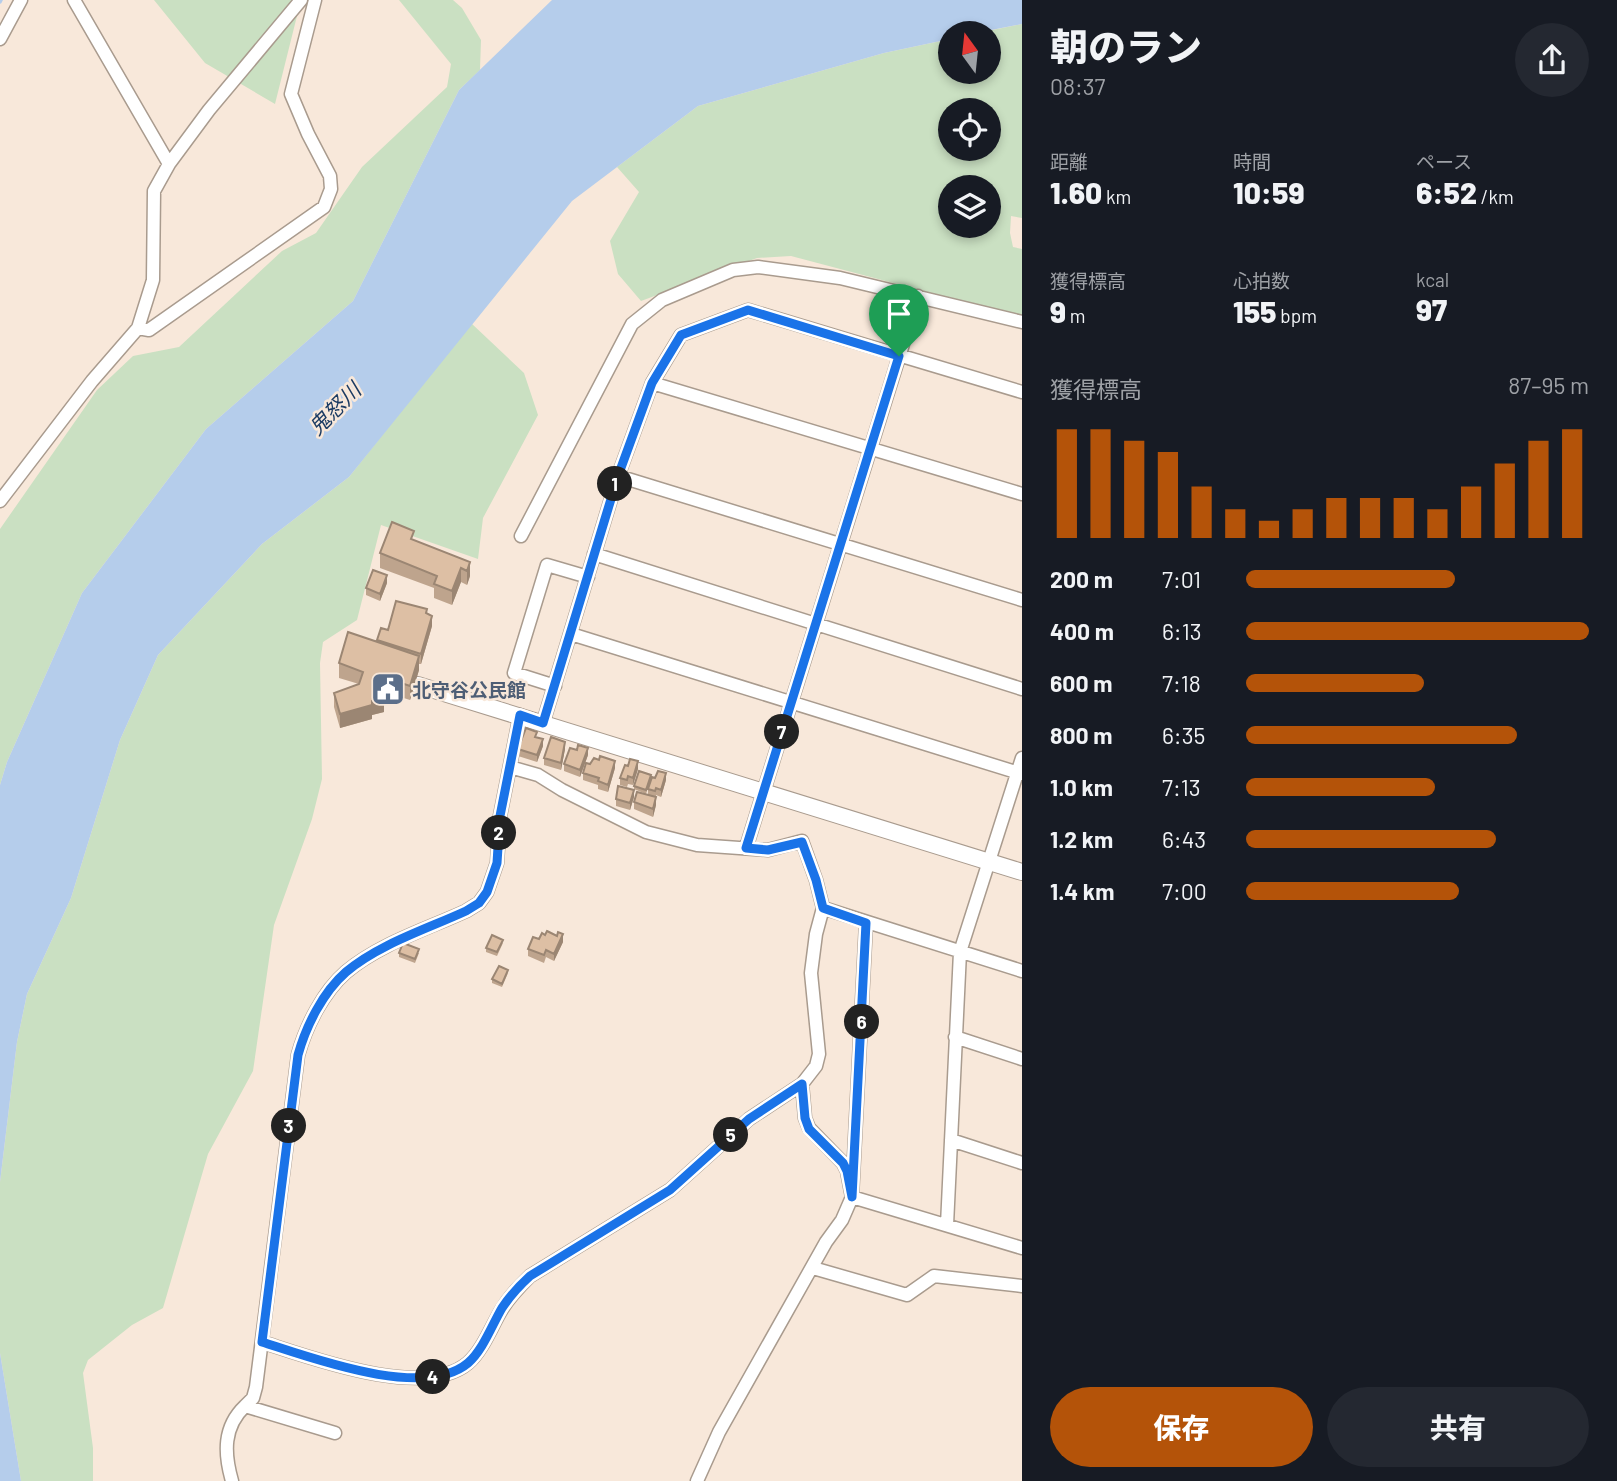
<!DOCTYPE html>
<html lang="ja">
<head>
<meta charset="utf-8">
<style>
	:root { --surface:#171b24; --page:#242831; --text:#f1f3f6; --muted:#9ea1a6; --accent:#b45309 }
	body { margin:0; font-family:Barlow,"Noto Sans JP",sans-serif; background:var(--page); color:var(--text); height:100vh; display:flex; flex-direction:column; font-size:26px; white-space:nowrap }
	* { box-sizing:border-box; margin:0 }
	p { font-size:23px; color:var(--muted) }
	.icon { flex:none; width:38px; height:38px; fill:none; stroke:currentColor; stroke-width:2; stroke-linecap:round; stroke-linejoin:round }
	.map { position:relative; flex:1; overflow:hidden }
	.side { display:flex; flex-direction:column; background:var(--surface); width:595px }
	.side>* { flex:none }
	.needle { width:46px; rotate:345deg }
	.fabs { position:absolute; left:938px; top:21px; display:grid; gap:14px }
	.fabs a { display:grid; place-items:center; width:63px; height:63px; border-radius:50%; background:var(--surface); box-shadow:0 4px 10px #0003; font-size:35px }
	.pin { position:absolute; display:grid; place-items:center; width:60px; height:60px; color:#fff; margin:-72px -30px; border-radius:50% 50% 50% 0; rotate:-45deg; box-shadow:0 0 7px #0007 }
	.pin .icon { rotate:45deg }
	.km { position:absolute; width:35px; height:35px; margin:-18px; border-radius:50%; background:#222; color:#fff; font-size:19px; line-height:35px; text-align:center }
	.round { display:grid; place-items:center; flex:none; width:74px; height:74px; border-radius:37px; background:var(--page) }
	.summary { display:flex; align-items:center; justify-content:space-between; height:119px; padding:0 28px }
	h1 { font-size:38px; font-weight:800; line-height:52px }
	.metrics { display:grid; grid-template-columns:repeat(3,1fr); gap:10px; height:119px; padding:7px 28px }
	.metrics div { display:grid; align-content:center }
	.metrics b { font-size:30px; font-weight:800 }
	.metrics small { font-size:19px; font-weight:400 }
	.metrics p { font-size:19px }
	.chart { height:196px; padding:14px 28px }
	.chart p { display:flex; justify-content:space-between }
	.chart svg { width:100%; height:126px; margin-top:7px; stroke:var(--accent); stroke-width:6 }
	.button { display:flex; gap:14px; margin-top:auto; padding:14px 28px }
	.button a { flex:1; height:80px; border-radius:42px; background:var(--accent); color:#fff; font-size:28px; font-weight:800; line-height:80px; text-align:center }
	.button a+a { background:var(--page); color:var(--text) }
	ul { padding:0 28px; list-style:none; font-size:23px }
	li { display:grid; grid-template-columns:112px 84px 1fr; align-items:center; height:52px }
	li i { height:18px; border-radius:9px; background:var(--accent) }
	main { display:flex; flex:1; min-height:0 }
	.map>svg:first-child { display:block }
</style>
</head>
<body>
<main>
<div class="map">
<svg width="1022" height="1481" viewBox="0 0 1022 1481">
	<rect width="100%" height="100%" fill="#f8e8da"/>
	<path fill="#cae0c2" fill-rule="evenodd" d="M154,0H301L275,104L205,63Z
		M399,0H453L462,8L481,40L480,70L459,90L353,301L206,429L82,593L7,762L0,785V529L97,390L133,356L179,347L282,251L316,233L362,167L447,87L451,64Z
		M1022,24V218L1011,216L1010,233L1013,247L1022,249V317L791,256L757,258L641,301L618,274L610,241L639,192L617,167L698,106L884,53L950,39V72H989V33H978ZM950,110H989V149H950ZM950,187H989V226H950Z
		M471,323L524,373L538,415L483,518L478,559L381,525L357,620L323,642L320,663L322,779L312,819L274,925L253,1071L208,1154L163,1308L132,1325L88,1360L83,1373L93,1448V1481H21L0,1353V1182L17,1042L27,994L71,898L120,740L158,655L262,544L349,477Z"/>
	<path fill="#b5cdeb" d="M552,0H1022V24L976,33H950V39L884,53L698,106L572,201L349,477L262,544L158,655L120,740L71,898L27,994L17,1042L0,1182V785L7,762L82,593L206,429L353,301L459,90Z
		M0,1353L21,1481H0Z"/>
	<g fill="none" stroke-linecap="round" stroke-linejoin="round">
		<path stroke="#b5cdeb" stroke-width="3.5" d="M0,2L1,0"/>
		<g stroke="#a99b8e" stroke-width="15">
			<path id="minor" d="M74,0L169,164
				M0,39L21,0
				M138,328L149,330L324,207L331,189L330,176L308,134L291,94L315,0
				M652,383L1022,494
				M618,476L1022,600
				M0,501L92,381L138,328L153,280L154,191L169,164L209,110L301,0
				M521,536L632,324L662,300L733,270L758,267L840,278L1022,322
				M594,554L1022,689
				M571,634L1022,774
				M555,686L514,673L547,565L588,577
				M543,723L618,476L652,383L681,335L748,310L1022,392
				M746,848L918,296
				M823,908L1022,971
				M955,1037L1022,1059
				M802,1084L805,1118L809,1128L843,1163L847,1171L852,1197L1022,1248
				M951,1140L1022,1163
				M947,1225L960,952L1022,758
				M813,1268L907,1295L934,1276L1022,1286
				M262,1342C312,1358 424,1400 468,1363C483,1350 492,1325 502,1309C510,1296 519,1287 530,1276L670,1190L749,1119L802,1084L816,1066L819,1054L811,973L816,934L823,908L816,880L802,841L768,850L697,845L646,832L562,790L538,775L510,767
				M245,1406L253,1398L256,1387L298,1055C306,1026 323,992 346,972C379,944 427,929 466,911L479,903L487,892L497,863L500,816L520,715
				M232,1481C224,1453 223,1427 245,1406L335,1433
				M697,1481L719,1432L826,1242L842,1220L852,1197L866,923"/>
		</g>
		<g stroke="#a99b8e" stroke-width="18">
			<path id="tertiary" d="M418,685L1022,872"/>
		</g>
		<use href="#minor" stroke="#fff" stroke-width="12"/>
		<use href="#tertiary" stroke="#fff" stroke-width="16"/>
	</g>
	<path fill="#bea48d" d="M414,540L470,562V576L467,585L461,582L452,605L434,598V588L380,568V553Z
		M387,583L380,601L366,595V588Z
		M427,614L432,626L421,664H419V670L410,700L388,693V699L384,700V712L372,715V719L340,728L334,707V693L359,684L339,678V663L377,642L381,628L388,630Z
		M537,737L543,746L537,762L518,756V749Z
		M565,749L561,770L544,765V758Z
		M588,755L580,777L564,771V764Z
		M590,764L615,768L608,792L598,789V785L583,780V773Z
		M638,769L633,785L628,784L627,787L620,785V778Z
		M651,779L646,794L634,789V786Z
		M666,780L661,797L656,795V805L653,817L634,809V802L648,795V789Z
		M634,797L630,810L616,806V799Z
		M545,935L563,942L554,961L546,957L544,963L528,956V949Z
		M503,943L497,956L486,952V948Z
		M399,953H419L415,963L399,957Z
		M508,973L502,987L492,983V979Z"/>
	<path fill="#9b8673" d="M470,562V576L467,585V571Z
		M461,568V582L452,605V591Z
		M387,575V583L380,601V594Z
		M432,616V626L421,664V654Z
		M419,656V670L410,700V686Z
		M388,685V699L384,700V712L372,715V719L340,728V714L372,701L381,687Z
		M543,739V746L537,762V755Z
		M565,742V749L561,770V763Z
		M588,748V755L580,777V770Z
		M615,761V768L608,792V785Z
		M638,761V769L633,785V778Z
		M666,773V780L661,797V790Z
		M634,790V797L630,810V803Z
		M656,797V805L653,817V809Z
		M563,934V942L554,961V954Z"/>
	<path fill="#ddbfa4" stroke="#9b8673" stroke-width="2" d="M392,522L414,531L411,539L470,562L467,571L461,568L452,591L434,584L437,576L380,553Z
		M373,570L387,575L380,594L366,588Z
		M396,601L427,609L426,613L432,616L421,654L377,640L381,628L388,630Z
		M348,632L419,656L410,686L386,678L388,685L381,687L384,698L372,701V705L340,714L334,693L359,684L363,672L339,663Z
		M526,728L537,732L535,737L543,739L537,755L518,749Z
		M551,737L565,742L561,763L544,758Z
		M578,745L588,748L580,770L564,764L570,748L577,750Z
		M600,756L615,761L608,785L598,781L599,778L583,773L586,763L590,764L594,758L599,760Z
		M630,759L638,761L633,778L628,776L627,780L620,778L625,765L628,766Z
		M639,771L651,775L646,790L634,786Z
		M658,771L666,773L661,790L656,788L655,791L648,789L652,777L655,778Z
		M618,786L634,790L630,803L616,799Z
		M637,792L656,797L653,809L634,802Z
		M547,931L557,936L558,932L563,934L554,954L546,950L544,955L528,949L533,937L539,939L542,933L545,935Z
		M492,935L503,940L497,952L486,948Z
		M403,943L419,949L415,959L399,953Z
		M499,966L508,970L502,984L492,979Z"/>
	<g fill="none" stroke-linecap="round" stroke-linejoin="round">
		<g stroke="#fff" stroke-width="14">
			<path id="route" d="M748,310L899,356L746,848L768,850L802,842L816,880L823,908L866,923L852,1197L847,1171L843,1163L809,1129L805,1118L802,1084L749,1119L670,1190L530,1276C519,1286 510,1296 502,1308C492,1325 483,1350 468,1363C424,1400 312,1358 262,1342L298,1055C306,1026 323,992 346,972C379,944 427,929 466,911L479,903L487,892L497,863L500,816L520,715L543,723L618,476L652,383L681,335Z"/>
		</g>
		<use href="#route" stroke="#1a73e8" stroke-width="9"/>
	</g>
	<defs>
		<g id="civic-square" transform="scale(1.75)"><rect x="-9" y="-9" width="18" height="18" rx="4" fill="#5c6f8a" stroke="#f8e8da"/><path d="M-.6-6.5H3V-4.5H.6V-3L4-1V1h2V6H-6V1h2V-1L-.6-3ZM-1.2 2.5V6h2.4V2.5Z" fill="#fff"/></g>
	</defs>
	<g fill-rule="evenodd">
		<use href="#civic-square" x="388" y="689"/>
	</g>
	<g text-anchor="middle" dominant-baseline="central" stroke-width="5" stroke-linejoin="round" paint-order="stroke">
		<g font-size="19" font-weight="bold" fill="#4e5e75" stroke="#f8e8da" text-anchor="start">
			<text x="412" y="689">北守谷公民館</text>
		</g>
		<g font-size="21" font-style="italic" fill="#1b3b63" stroke="#f8e8da">
			<text transform="translate(334 408) rotate(-45)">鬼怒川</text>
		</g>
	</g>
</svg>
<div class="fabs">
<a><svg class="needle" viewBox="-14 -14 28 28"><path d="M0-13l5 13h-10z" fill="#e53935"/><path d="M0 13l5-13h-10z" fill="#9ea1a6"/></svg></a>
<a><svg class="icon" aria-label="locate" viewBox="0 0 24 24"><circle cx="12" cy="12" r="6"/><path d="M12 2v4M12 18v4M2 12h4M18 12h4"/></svg></a>
<a><svg class="icon" aria-label="layers" viewBox="0 0 24 24"><path d="M12 4l9 5-9 5-9-5zM3 14l9 5 9-5"/></svg></a>
</div>
<div class="pin" style="left:899px;top:356px;background:#1e9e55"><svg class="icon" aria-label="arrive" viewBox="0 0 24 24"><path d="M6 21V4h12l-3 4 3 4H6"/></svg></div>
<b class="km" style="left:615px;top:484px">1</b>
<b class="km" style="left:499px;top:833px">2</b>
<b class="km" style="left:289px;top:1126px">3</b>
<b class="km" style="left:433px;top:1377px">4</b>
<b class="km" style="left:731px;top:1135px">5</b>
<b class="km" style="left:862px;top:1022px">6</b>
<b class="km" style="left:782px;top:732px">7</b>
</div>
<section class="side">
<div class="summary"><div><h1>朝のラン</h1><p>08:37</p></div><a class="round"><svg class="icon" aria-label="share" viewBox="0 0 24 24"><path d="M12 15V3M7 8l5-5 5 5M5 13v7h14v-7"/></svg></a></div>
<div class="metrics">
<div><p>距離</p><b>1.60<small> km</small></b></div>
<div><p>時間</p><b>10:59</b></div>
<div><p>ペース</p><b>6:52<small> /km</small></b></div>
</div>
<div class="metrics">
<div><p>獲得標高</p><b>9<small> m</small></b></div>
<div><p>心拍数</p><b>155<small> bpm</small></b></div>
<div><p>kcal</p><b>97</b></div>
</div>
<div class="chart"><p><span>獲得標高</span>87–95 m</p>
<svg viewBox="0 0 160 44" preserveAspectRatio="none"><path d="M5 44V6M15 44V6M25 44V10M35 44V14M45 44V26M55 44V34M65 44V38M75 44V34M85 44V30M95 44V30M105 44V30M115 44V34M125 44V26M135 44V18M145 44V10M155 44V6"/></svg>
</div>
<ul>
<li><b>200 m</b>7:01<i style="width:61%"></i></li>
<li><b>400 m</b>6:13<i style="width:100%"></i></li>
<li><b>600 m</b>7:18<i style="width:52%"></i></li>
<li><b>800 m</b>6:35<i style="width:79%"></i></li>
<li><b>1.0 km</b>7:13<i style="width:55%"></i></li>
<li><b>1.2 km</b>6:43<i style="width:73%"></i></li>
<li><b>1.4 km</b>7:00<i style="width:62%"></i></li>
</ul>
<div class="button"><a>保存</a><a>共有</a></div>
</section>
</main>
</body>
</html>
